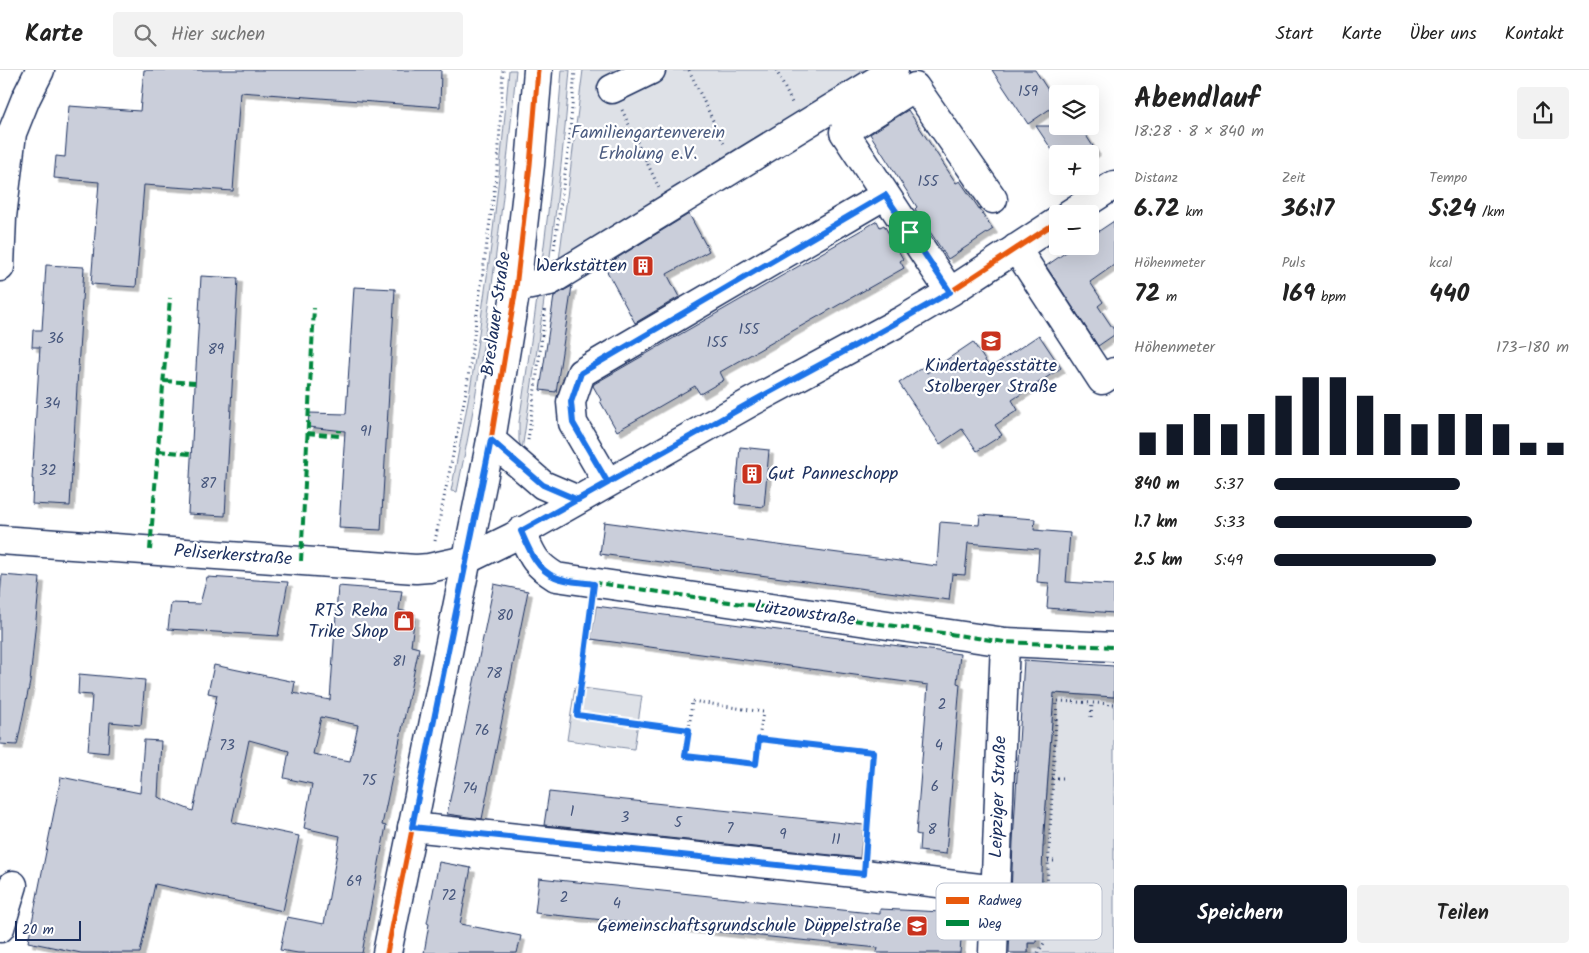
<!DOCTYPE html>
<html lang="de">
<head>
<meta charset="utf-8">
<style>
	:root { --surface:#fff; --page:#f2f2f2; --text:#222; --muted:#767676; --line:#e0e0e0; --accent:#111827 }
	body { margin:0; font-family:Kalam,sans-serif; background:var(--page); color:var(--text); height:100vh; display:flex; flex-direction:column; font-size:19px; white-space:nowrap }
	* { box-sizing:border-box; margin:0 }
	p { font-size:16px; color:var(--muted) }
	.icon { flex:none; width:28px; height:28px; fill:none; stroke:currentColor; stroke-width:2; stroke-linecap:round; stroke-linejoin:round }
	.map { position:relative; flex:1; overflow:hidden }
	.panel { display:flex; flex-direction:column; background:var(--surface); width:475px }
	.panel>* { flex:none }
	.controls { position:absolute; left:1049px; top:15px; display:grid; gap:10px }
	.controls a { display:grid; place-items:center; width:50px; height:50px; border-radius:5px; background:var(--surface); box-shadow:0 5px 20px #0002; font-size:25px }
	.scale { position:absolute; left:15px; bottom:12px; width:66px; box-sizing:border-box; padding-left:5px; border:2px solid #1b2f5e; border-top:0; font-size:14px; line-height:18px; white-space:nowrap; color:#1b2f5e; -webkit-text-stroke:4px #fff; paint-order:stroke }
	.pin { position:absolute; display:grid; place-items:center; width:42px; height:42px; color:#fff; margin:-21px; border-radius:10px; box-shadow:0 2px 8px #0006 }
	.round { display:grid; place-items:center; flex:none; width:52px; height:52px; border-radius:5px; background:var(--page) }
	.summary { display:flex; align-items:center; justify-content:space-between; height:85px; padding:0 20px }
	h1 { font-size:28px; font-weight:800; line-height:38px }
	.figures { display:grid; grid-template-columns:repeat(3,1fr); gap:8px; height:85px; padding:5px 20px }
	.figures div { display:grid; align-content:center }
	.figures b { font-size:25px; font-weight:800 }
	.figures small { font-size:14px; font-weight:400 }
	.figures p { font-size:14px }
	.chart { height:140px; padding:10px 20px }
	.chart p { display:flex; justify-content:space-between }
	.chart svg { width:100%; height:90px; margin-top:5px; stroke:var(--accent); stroke-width:6 }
	.primary-button { display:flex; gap:10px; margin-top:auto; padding:10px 20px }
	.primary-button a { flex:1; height:58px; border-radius:5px; background:var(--accent); color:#fff; font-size:20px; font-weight:800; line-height:58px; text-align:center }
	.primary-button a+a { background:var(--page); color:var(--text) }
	ul { padding:0 20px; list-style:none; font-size:16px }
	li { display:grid; grid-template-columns:80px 60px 1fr; align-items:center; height:38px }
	li i { height:12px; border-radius:6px; background:var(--accent) }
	header { display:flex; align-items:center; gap:30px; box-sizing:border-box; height:70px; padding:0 25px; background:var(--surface); border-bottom:1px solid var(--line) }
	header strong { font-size:24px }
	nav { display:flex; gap:28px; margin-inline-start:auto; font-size:18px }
	.search { width:350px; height:45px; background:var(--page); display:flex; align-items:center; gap:12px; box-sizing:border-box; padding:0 18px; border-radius:5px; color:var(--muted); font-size:19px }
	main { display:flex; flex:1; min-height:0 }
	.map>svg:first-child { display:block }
</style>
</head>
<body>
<header>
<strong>Karte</strong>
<div class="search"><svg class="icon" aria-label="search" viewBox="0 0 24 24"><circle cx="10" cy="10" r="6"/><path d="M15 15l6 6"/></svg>Hier suchen</div>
<nav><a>Start</a><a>Karte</a><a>Über uns</a><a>Kontakt</a></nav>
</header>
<main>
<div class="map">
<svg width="1114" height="883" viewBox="0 0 1114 883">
	<defs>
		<filter id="shadow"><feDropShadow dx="4.5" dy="4.5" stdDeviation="0" flood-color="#0004"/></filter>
	</defs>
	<rect width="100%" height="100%" fill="#fff"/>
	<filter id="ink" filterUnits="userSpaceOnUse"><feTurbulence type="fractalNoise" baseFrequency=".02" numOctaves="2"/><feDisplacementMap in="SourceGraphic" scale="10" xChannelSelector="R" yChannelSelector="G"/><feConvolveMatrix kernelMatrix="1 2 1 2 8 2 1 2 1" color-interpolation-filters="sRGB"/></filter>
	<g filter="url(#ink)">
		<path fill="#dee1e7" stroke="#7c88a2" d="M509,0H516C506,110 493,219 475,328C470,360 463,391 457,422L451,421C463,359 475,297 483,234C495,156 502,78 509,0Z
			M562,0H570C560,128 541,254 522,380L519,371V352C537,235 553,118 562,0Z
			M583,0H903L556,214Z
			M575,617L642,626L634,679L567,670Z
			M1051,623L1114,627V883H1028V873H1036V857H1041V847H1038L1039,816H1042V808L1040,807L1042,776H1045V766H1041L1046,734L1052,651L1053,641H1049Z"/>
		<path fill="#caceda" stroke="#1b2f5e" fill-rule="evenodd" filter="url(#shadow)" d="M144,0H441L440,37L240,22L233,121L144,115L136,217L91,214L99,112L54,108L56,86L65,87L69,36L140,41Z
			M992,0H1035L1057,34L1028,54Z
			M908,40L956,113L960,111L993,159L948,189L915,139L917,137L870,64Z
			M1036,56H1080L1096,81L1090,85V84H1058V89Z
			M689,144L709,181L667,204L679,227L635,253L604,196Z
			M877,151L880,157L884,155L903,189L900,191L904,198L720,302L724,310L700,324L695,316L617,361L600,331L601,330L593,316L594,314Z
			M1114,151V195L1090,212L1103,232L1098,236L1114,260V265L1098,276L1046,196L1075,176H1090V167Z
			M46,195L84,197L70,436L32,434L33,409H32L40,277H32L33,260H42Z
			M201,206L238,208L225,446L188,444Z
			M572,216L556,322L540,320L554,226Z
			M354,217L395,219L381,460L339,458L345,361L308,357L309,343L346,344Z
			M1039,265L1061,298L1012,330L1018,340L995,355L1002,365L977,381L962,359L940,374L899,313L923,297L927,303L973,272L990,298Z
			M740,377L769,380L764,437L735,434Z
			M980,445L1035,449L1034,460L1070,463L1066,512L1114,515V543L1047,538L1049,513L1037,512L1039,479L968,473L965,505L952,504L949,530L600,484L604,452L937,496L940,452L979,455Z
			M2,505L40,508L30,612L17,675L0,674V524Z
			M207,507L288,512L278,566L168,559L171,533L200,534Z
			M494,514L528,521L482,749L447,744Z
			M338,516L402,521L399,540L415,544L411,576L419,578L382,755L386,756L362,883H298L280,880L287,847L324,854L340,766L304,758L312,714L284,708L289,681L249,670L232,752L299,766L283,841L155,814L140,883H81L28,872L61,707L140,723L144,670L161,671L158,727L193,741L217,625L208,623L214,595L295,612L293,623L330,630ZM321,647L358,655L350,691L313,684Z
			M596,536L960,584L957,613L960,614L946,784L919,781L920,765L916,764L928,615L591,569Z
			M1024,590L1114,596V627L1054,623L1043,776L1040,857H1036V873H1028V883H1009L1013,772Z
			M79,604L145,610L141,655L110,652L108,683L88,681L92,625L78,624Z
			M549,722L864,755L860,788L544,755Z
			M439,792L471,798L460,854L521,866L517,883H424L429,854L427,853Z
			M539,808L880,844V839L963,843L960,883H877L878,878L535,843Z"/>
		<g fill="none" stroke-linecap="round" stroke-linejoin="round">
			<g stroke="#1b2f5e" stroke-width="31">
				<path id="minor" d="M612,19L651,0
					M1069,144L1114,115
					M1016,178L1102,310L1114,302
					M0,197L2,147L12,63L26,28L40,0
					M516,218L550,211L894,0
					M950,222L844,62L915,17L993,129
					M491,370L543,415L578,430
					M608,413L573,353L571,332L581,303L885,125
					M521,461C532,485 533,493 556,507L1005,572L1114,577
					M0,470L416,499L429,498L466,490L513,467L751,332L901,251L950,222L1058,151
					M412,757L864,804L996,820
					M0,858L13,815
					M993,883L1005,572"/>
			</g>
			<g stroke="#1b2f5e" stroke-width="31">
				<path id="major" d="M387,883L491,370L516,218L530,95L538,0"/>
			</g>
			<path stroke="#1b2f5e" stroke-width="3" stroke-dasharray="1 4" stroke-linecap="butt" d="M689,0L725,76
				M776,0L792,33
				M622,40L659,118
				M554,179L569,75L575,0
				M528,370L546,237
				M435,471L466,322L498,94L503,0
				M591,537L577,645L689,660L685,686L756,695L759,669L873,682L866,781
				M1091,647L1092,633
				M689,660L692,631L763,642L759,669
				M1052,708H1063
				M1048,791H1058
				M1041,852H1054
				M1038,883L1044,873L1057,631L1114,634"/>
			<use href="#minor" stroke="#fff" stroke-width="28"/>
			<use href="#major" stroke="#fff" stroke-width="28"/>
			<path stroke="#00873e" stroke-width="4" stroke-dasharray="8 4" stroke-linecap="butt" d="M164,311L195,313
				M307,363L339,366V360
				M158,381L191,384
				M521,461C532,485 533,493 556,507L1005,572L1114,577
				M150,480L170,228
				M301,491L314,238"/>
			<g stroke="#fff" stroke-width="8">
				<path id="cycleway" d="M491,370L543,415L578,430
					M521,461L751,332L901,251L950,222L1058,151
					M387,883L491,370L516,218L530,95L538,0"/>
			</g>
			<use href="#cycleway" stroke="#e8590c" stroke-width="5"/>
		</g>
	</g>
	<g fill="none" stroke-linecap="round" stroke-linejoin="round" filter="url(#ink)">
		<g stroke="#fff" stroke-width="10">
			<path id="route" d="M910,162L950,222C884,261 817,296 750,333C674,376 598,418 521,461C529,479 536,499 555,507C566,512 582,512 594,514L577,645L689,660L685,686L756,694L759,669L873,682L864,804L412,757L491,370L543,415L578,430L608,413L573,353L571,332L581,303L885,125L910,162"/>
		</g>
		<use href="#route" stroke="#1a73e8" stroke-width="6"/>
	</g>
	<defs>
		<g id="building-square" transform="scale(1.125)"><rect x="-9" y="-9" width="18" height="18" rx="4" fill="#c8321e" stroke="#fff"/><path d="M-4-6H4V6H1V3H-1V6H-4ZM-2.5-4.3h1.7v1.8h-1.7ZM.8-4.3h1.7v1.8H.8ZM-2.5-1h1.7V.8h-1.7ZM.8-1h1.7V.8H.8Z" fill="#fff"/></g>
		<g id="school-square" transform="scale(1.125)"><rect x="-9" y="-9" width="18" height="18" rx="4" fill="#c8321e" stroke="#fff"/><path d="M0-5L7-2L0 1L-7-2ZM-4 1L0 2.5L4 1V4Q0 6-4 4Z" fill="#fff"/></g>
		<g id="shop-square" transform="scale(1.125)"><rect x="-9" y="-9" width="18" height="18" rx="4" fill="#c8321e" stroke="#fff"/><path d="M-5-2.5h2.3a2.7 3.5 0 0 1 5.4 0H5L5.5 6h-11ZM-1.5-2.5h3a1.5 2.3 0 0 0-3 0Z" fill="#fff"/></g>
	</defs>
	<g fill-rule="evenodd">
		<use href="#building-square" x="643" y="196"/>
		<use href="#school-square" x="991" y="271"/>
		<use href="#building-square" x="752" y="404"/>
		<use href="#shop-square" x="404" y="551"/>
		<use href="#school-square" x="917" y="856"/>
	</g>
	<g text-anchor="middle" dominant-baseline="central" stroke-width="4.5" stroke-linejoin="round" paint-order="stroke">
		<g font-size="15" fill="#47577d">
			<text x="1028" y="22">159</text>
			<text x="928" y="112">155</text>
			<text x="749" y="260">155</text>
			<text x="56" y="269">36</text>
			<text x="717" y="273">155</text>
			<text x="216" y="280">89</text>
			<text x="52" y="334">34</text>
			<text x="366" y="362">91</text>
			<text x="48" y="401">32</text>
			<text x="208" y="414">87</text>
			<text x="505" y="546">80</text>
			<text x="399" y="592">81</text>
			<text x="494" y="604">78</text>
			<text x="942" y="635">2</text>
			<text x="482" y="661">76</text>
			<text x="227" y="676">73</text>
			<text x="939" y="676">4</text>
			<text x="369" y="711">75</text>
			<text x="935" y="717">6</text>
			<text x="470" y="719">74</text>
			<text x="572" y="742">1</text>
			<text x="625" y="748">3</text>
			<text x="678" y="753">5</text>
			<text x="730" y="759">7</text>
			<text x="932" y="760">8</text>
			<text x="783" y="765">9</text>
			<text x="836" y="770">11</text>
			<text x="354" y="812">69</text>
			<text x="449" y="826">72</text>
			<text x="564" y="828">2</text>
			<text x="617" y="834">4</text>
		</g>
		<g font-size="18" fill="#4c5c80" stroke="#fff">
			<text x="648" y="63">Familiengartenverein<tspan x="648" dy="21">Erholung e.V.</tspan></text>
		</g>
		<g font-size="18" fill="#1b2f5e" stroke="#fff" text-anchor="end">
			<text x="627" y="196">Werkstätten</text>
			<text x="991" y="296" text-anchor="middle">Kindertagesstätte<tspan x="991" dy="21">Stolberger Straße</tspan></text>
			<text x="768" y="404" text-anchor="start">Gut Panneschopp</text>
			<text x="388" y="541">RTS Reha<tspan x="388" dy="21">Trike Shop</tspan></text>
			<text x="901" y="856">Gemeinschaftsgrundschule Düppelstraße</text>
		</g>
		<g font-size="18" fill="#1b2f5e" stroke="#fff">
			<text transform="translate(497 244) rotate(-82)">Breslauer Straße</text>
			<text transform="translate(233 486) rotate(4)">Peliserkerstraße</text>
			<text transform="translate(805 544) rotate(8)">Lützowstraße</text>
			<text transform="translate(999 727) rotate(-88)">Leipziger Straße</text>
		</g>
	</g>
	<rect x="936" y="813" width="166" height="57" rx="8" fill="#fff" stroke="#bbc1cf" stroke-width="1"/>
	<rect x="946" y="827" width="23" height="7" fill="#e8590c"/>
	<rect x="946" y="850" width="23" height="6" fill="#00873e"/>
	<g font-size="14" fill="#1b2f5e">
		<text x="978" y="835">Radweg</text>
		<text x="978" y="858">Weg</text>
	</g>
</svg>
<div class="controls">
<a><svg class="icon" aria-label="layers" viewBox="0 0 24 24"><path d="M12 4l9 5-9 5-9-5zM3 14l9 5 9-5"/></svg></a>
<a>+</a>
<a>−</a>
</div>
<div class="scale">20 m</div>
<div class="pin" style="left:910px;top:162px;background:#1e9e55"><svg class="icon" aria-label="arrive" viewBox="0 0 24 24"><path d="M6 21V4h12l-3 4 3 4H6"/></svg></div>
</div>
<section class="panel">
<div class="summary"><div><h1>Abendlauf</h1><p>18:28 · 8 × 840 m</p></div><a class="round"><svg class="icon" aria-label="share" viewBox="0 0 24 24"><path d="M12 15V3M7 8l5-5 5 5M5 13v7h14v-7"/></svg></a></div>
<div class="figures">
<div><p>Distanz</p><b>6.72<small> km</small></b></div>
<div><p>Zeit</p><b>36:17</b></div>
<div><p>Tempo</p><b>5:24<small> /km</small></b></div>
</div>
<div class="figures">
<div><p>Höhenmeter</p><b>72<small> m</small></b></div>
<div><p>Puls</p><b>169<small> bpm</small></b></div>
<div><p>kcal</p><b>440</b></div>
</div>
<div class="chart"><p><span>Höhenmeter</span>173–180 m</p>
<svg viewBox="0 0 160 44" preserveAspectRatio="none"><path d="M5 44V33M15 44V29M25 44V24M35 44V29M45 44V24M55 44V15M65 44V6M75 44V6M85 44V15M95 44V24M105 44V29M115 44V24M125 44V24M135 44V29M145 44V38M155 44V38"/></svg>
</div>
<ul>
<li><b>840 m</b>5:37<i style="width:63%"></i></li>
<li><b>1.7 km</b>5:33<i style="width:67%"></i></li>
<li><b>2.5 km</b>5:49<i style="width:55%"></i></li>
</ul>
<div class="primary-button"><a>Speichern</a><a>Teilen</a></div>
</section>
</main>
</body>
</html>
